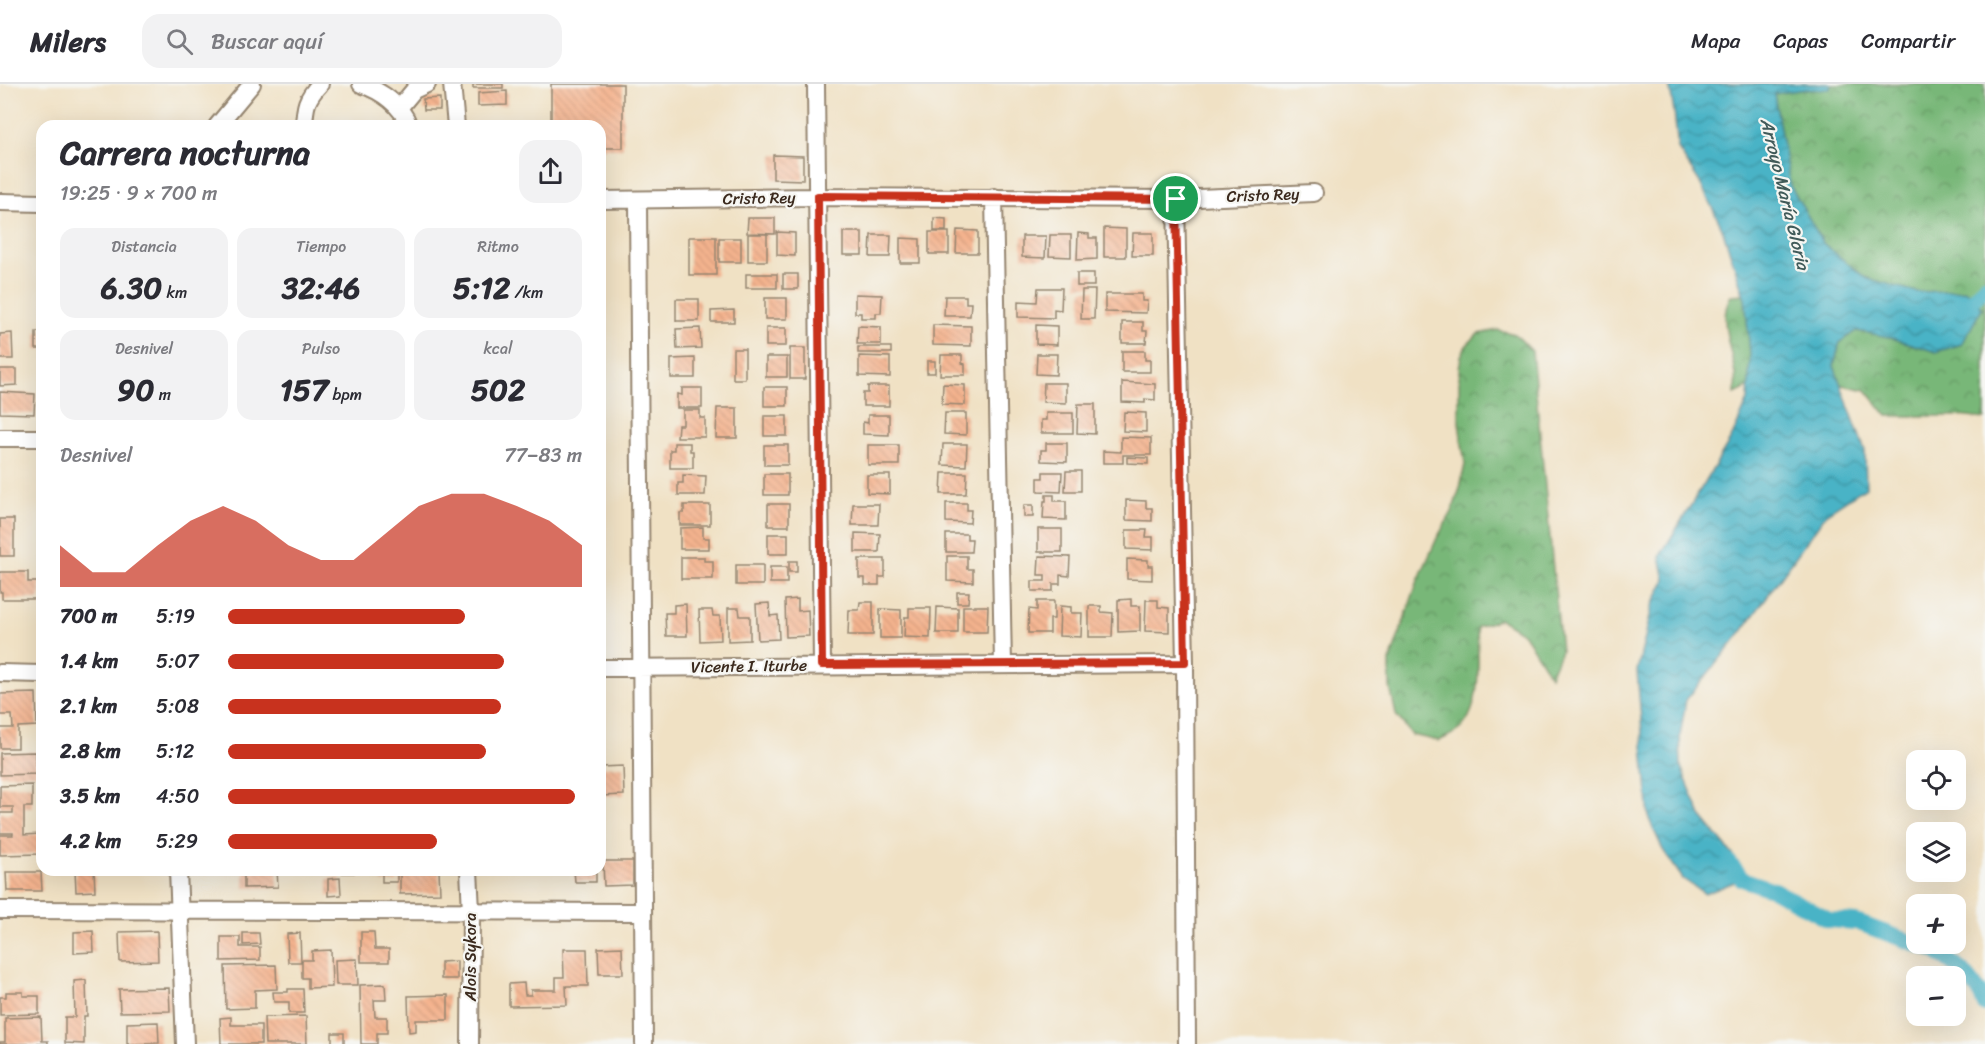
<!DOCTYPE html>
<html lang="es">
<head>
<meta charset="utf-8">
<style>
	:root { --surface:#fff; --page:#f2f2f3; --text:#2b2b33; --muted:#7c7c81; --line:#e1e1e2; --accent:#c8321e }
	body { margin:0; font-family:Sriracha,sans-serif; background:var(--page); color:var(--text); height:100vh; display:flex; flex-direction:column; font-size:22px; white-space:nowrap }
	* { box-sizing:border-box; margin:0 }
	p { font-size:20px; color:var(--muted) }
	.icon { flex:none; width:33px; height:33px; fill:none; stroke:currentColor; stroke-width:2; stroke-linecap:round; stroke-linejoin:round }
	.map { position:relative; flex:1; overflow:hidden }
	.drawer { position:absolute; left:36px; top:36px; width:570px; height:756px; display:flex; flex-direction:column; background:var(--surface); border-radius:18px; box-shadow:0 6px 24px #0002 }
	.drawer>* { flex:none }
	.controls { position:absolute; left:1906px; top:666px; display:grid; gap:12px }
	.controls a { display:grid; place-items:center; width:60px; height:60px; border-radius:12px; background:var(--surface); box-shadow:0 6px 24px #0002; font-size:30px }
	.pin { position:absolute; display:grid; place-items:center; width:51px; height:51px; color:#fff; margin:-26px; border:3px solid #fff; border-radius:50%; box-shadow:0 2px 6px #0007 }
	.round { display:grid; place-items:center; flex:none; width:63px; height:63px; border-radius:18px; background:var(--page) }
	.summary { display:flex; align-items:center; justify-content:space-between; height:102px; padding:0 24px }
	h1 { font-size:33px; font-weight:800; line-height:45px }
	.stats { display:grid; grid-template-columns:repeat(3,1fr); gap:9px; height:102px; padding:6px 24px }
	.stats div { display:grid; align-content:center; border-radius:15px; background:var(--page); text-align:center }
	.stats b { font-size:30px; font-weight:800 }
	.stats small { font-size:16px; font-weight:400 }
	.stats p { font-size:16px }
	.chart { height:168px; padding:12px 24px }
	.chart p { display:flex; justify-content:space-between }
	.chart svg { width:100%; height:108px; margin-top:6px; fill:var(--accent); opacity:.7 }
	ul { padding:0 24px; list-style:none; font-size:20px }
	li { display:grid; grid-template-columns:96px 72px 1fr; align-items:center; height:45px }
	li i { height:15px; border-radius:8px; background:var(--accent) }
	header { display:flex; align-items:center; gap:36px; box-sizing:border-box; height:84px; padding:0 30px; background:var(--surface); border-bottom:2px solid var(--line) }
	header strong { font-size:28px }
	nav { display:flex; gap:33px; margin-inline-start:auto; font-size:21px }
	.search { width:420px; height:54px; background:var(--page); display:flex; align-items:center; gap:15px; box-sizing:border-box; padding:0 21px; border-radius:18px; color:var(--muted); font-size:22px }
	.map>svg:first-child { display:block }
</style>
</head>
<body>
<header>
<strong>Milers</strong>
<div class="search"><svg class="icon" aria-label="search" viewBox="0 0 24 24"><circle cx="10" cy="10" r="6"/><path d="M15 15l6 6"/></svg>Buscar aquí</div>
<nav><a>Mapa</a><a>Capas</a><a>Compartir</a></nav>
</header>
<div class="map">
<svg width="1985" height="960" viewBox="0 0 1985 960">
	<defs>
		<pattern id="forest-crowns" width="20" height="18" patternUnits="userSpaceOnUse" patternTransform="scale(1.5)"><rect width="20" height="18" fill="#78b778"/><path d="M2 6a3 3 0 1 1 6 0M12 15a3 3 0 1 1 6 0" fill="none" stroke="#649562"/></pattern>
		<pattern id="water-waves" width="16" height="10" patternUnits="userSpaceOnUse" patternTransform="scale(1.5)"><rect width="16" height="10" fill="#48b3c6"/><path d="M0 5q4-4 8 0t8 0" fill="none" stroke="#3d92a0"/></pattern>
		<pattern id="building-back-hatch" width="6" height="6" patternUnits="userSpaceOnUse" patternTransform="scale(1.5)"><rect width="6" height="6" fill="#f4b38e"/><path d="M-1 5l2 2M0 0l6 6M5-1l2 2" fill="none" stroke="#d29a7a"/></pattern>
	</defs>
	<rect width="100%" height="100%" fill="#f6f6f2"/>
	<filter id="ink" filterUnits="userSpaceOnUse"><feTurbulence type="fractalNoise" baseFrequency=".0167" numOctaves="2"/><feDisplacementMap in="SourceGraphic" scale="12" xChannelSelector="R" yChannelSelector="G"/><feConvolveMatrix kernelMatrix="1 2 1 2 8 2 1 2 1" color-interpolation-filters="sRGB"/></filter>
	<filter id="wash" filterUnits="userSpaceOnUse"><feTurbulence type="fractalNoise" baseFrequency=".008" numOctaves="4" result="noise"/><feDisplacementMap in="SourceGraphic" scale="24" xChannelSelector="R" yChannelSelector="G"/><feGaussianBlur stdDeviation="1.35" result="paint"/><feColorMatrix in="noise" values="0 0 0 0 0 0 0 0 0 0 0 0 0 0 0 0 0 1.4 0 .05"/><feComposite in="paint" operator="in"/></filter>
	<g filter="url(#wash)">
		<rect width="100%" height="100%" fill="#f0e1c4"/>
		<path fill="url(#forest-crowns)" stroke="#5a704b" stroke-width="1.5" d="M1745,0H1985V335L1957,332H1887L1866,306L1779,288L1735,310C1735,304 1736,297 1735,291C1732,264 1717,237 1731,211L1760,209Z
			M1498,246L1515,250L1532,267L1561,567L1550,592L1524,550L1500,535L1477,543C1478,572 1483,624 1460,645C1454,650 1446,653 1439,657L1412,651L1396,631L1390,603V577L1417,499L1437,454L1452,428L1460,404L1465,380L1459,339V285L1461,272L1466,262L1478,250Z"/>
		<path fill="url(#water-waves)" stroke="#426e72" stroke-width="1.5" d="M1669,0H1831L1830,5L1799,6L1774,10L1790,101L1824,160L1866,194L1917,208L1965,206L1982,224L1962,260L1936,268L1885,252L1856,247L1840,258L1834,282L1865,367L1866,403L1827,429L1738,553L1686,616L1680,652L1681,683L1701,732L1733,771L1742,795L1705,810L1683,795L1663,766L1649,735L1637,587L1652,523L1665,496L1660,472L1731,355L1748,316L1750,270L1745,215L1722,144L1699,97L1678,65L1674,27Z"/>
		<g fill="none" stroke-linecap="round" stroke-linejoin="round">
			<path stroke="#48b3c6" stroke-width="16" d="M1953,224L1973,215L1985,202
				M1729,778L1742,795L1774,806L1829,836L1856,838L1935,867L1962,886L1979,907L1985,921"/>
		</g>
		<g id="blocks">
			<path fill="url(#building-back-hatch)" d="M473,0H503V4H473Z
				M551,0H623V64H600V42H551Z
				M507,7V21L478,22V9Z
				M440,14V26H424L423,15Z
				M773,71L803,72V96L773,95Z
				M748,134H775V150L747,149Z
				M934,134L946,135V147H934Z
				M1104,144L1126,145V173H1104Z
				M957,146L978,147V169H956Z
				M777,148L795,149V172L777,171Z
				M843,148H862V171H843Z
				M929,148H949V170H929Z
				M1078,149L1089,150V154H1097V175L1077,176Z
				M1133,149H1153V172H1132Z
				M748,150H767V177H748Z
				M871,151H891L890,173H870Z
				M1050,151H1071V173L1049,172Z
				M1022,152H1046L1045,174L1022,173Z
				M689,153H716V191H689Z
				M719,154H741V178H719Z
				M900,154L920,155V179H900Z
				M1077,189H1094V202H1077Z
				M746,190H777V204H746Z
				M783,190H798V205H783Z
				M1038,204H1062L1061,226L1054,225V234L1018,233V217L1037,218Z
				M1082,206H1095L1094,235H1081Z
				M855,210L882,211L881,229H876V234H861V229H855Z
				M1105,210H1142V217H1147L1146,229L1105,228Z
				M945,212H966V219H971L970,232H944Z
				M765,214H787V235H765Z
				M676,215H699V237H676Z
				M734,226V238H711V227Z
				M1122,238H1143V247H1147L1146,259H1122Z
				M933,241L971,242V262L933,261Z
				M1036,241L1057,242V261L1036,260Z
				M858,242L881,243V260H857Z
				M700,244L701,264L677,265L676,245Z
				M766,244H786V262H766Z
				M36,248H42V265H36Z
				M12,249L13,275H0V250Z
				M858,263H891V269H858Z
				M790,264H805V295H790Z
				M733,265H745V295H733Z
				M1122,267H1145V276H1150V288H1122Z
				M1037,270H1057L1056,291L1036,290Z
				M941,271H962V279L965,280V291H940Z
				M859,272L890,273V293L859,292Z
				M766,273H787V293H766Z
				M695,274V294H671V275Z
				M927,277H935V289H927Z
				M0,285H17V301L0,302Z
				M1122,298L1155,300V316L1145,315V319L1122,318Z
				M1044,299H1066V319L1043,318Z
				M943,300L965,301V321L942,320Z
				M868,302H889V322H863V309H868Z
				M764,303H787V322H764Z
				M682,304H702V324H677V310L682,311Z
				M0,308L35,310L34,330L0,329Z
				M1078,320H1095V350L1077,349Z
				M717,324H737V354H716Z
				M683,326H700V334H705V353H677L678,341H683Z
				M1124,328L1146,329V348L1123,347Z
				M945,329H966V351L944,350Z
				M1046,329H1073V349H1041V336H1046Z
				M868,331H889V351L863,350V338L868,339Z
				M764,332H787V352H764Z
				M1121,353L1151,354V371H1123V379H1103V367L1121,368Z
				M674,359H690V367H693V384H670V366H674Z
				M1046,359H1067V378L1041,377V366H1046Z
				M943,360H967L966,382L942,381Z
				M764,361H788V381H764Z
				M868,361H899V381H868Z
				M1127,373L1148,374V380L1127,379Z
				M1066,387H1081V407H1065Z
				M1043,388H1062L1061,408L1038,407V394H1043Z
				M942,389H967L966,410H941Z
				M764,390H788V411H764Z
				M683,391L706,392L705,411H678V399H683Z
				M867,391H890V410L867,409Z
				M1046,411H1054V417H1066V436L1043,435L1044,417H1046Z
				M1126,416L1146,417V424H1152V437L1126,436Z
				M946,419H967V426H971L970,439L946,438Z
				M768,420H789V442H768Z
				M853,420H879L878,441H852Z
				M684,421H710V441H680V429H684Z
				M1024,421H1033V433H1024Z
				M0,435H14V472H0Z
				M703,443V454H709V465H680V444Z
				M1038,445H1062V468H1038Z
				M1126,446H1147L1146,453H1153V466L1126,465Z
				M855,449L880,450L879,468H855Z
				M768,450H788V470H768Z
				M946,450H967V455H972L971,468H946Z
				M947,472H967V485H973V498L947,497Z
				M1039,472L1070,473L1069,492L1060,491V500H1053V507H1032V497H1045V491H1038Z
				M681,473H704V477H713V495H681Z
				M859,475H885V493H879V501H865V494H859Z
				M1127,475L1148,476V482H1152V496L1127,495Z
				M789,477H797V488H789Z
				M736,481H763V501H736Z
				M770,483H787V499H770Z
				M0,488H28V498H40V515H2V508H0Z
				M957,508H969L968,519H957Z
				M798,515V527L808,526L809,552L786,553L785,516Z
				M1131,515V522H1140V547L1118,548V516Z
				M1146,516H1158V523L1169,524V548L1145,547Z
				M1037,517H1054V535H1050V549H1028L1029,525L1037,526Z
				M860,518H873V551H848L849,526H859Z
				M769,519L770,532L778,531L779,555L758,556L756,520Z
				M686,520L687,552H666L665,529H674V521Z
				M963,522H988L987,548H963Z
				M1060,522L1071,523V529H1082L1081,553L1059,552Z
				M1089,522H1101V528L1113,529L1112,553H1089Z
				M937,523L958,524V549H936Z
				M728,524H739L740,532H750V556L728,557Z
				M909,524H931L930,554L904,553L905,533H909Z
				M880,525L901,526V554H880Z
				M699,526H712L713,532H720L721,556L700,557Z
				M36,609L37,642L18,643V664H0V644H13L12,631H0V610Z
				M36,668V690L0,691V669Z
				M623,682L624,711L600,712V683Z
				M32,701V723H24V751L40,750L41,770L0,771V751H13V749H0V729H13V723H0V702Z
				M603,777H633V801L604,802Z
				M75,786H94L95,807L76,808Z
				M277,786L278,803L244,804V787Z
				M331,786H354V789H331Z
				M382,786H397V798H382Z
				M400,786H439L440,809L400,810Z
				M574,786H596V798H575Z
				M6,788H41L42,807H7Z
				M340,794L341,811L328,812V795Z
				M93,847L94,868L74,869V848Z
				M157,847L158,877L120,878L119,848Z
				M361,848H374L375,865H389V878H361Z
				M243,849H259L260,860L243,861Z
				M300,849L301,878H288L287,850Z
				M221,853H240V863H260V876L221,877Z
				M622,863L623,890H599L598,864Z
				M563,865H587L588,902H566L567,921L509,922V900L524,899L525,911H531V906H556V893H564Z
				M331,866L332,903L308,904V894H302V876H312V867Z
				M357,875L358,901H336L335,876Z
				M457,877V895H441V878Z
				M276,881L277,905L255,906V924L226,925L225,882Z
				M86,896L87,932H84V960L65,959V933H75L74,897Z
				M385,900L386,916H374L375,933H387V949H377V960H361L360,901Z
				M169,904L170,927L120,928L119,905Z
				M288,905H303L304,929H289V918H274L273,908H288Z
				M6,908H23V912H39V930L0,931V913H6Z
				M448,911V936H416V947L409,948L408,912Z
				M306,932L307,960H265L264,933Z
				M41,933L42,957H48V960H0V958H5V934Z
				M231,933V941H261V960H221L220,934Z
				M158,938L159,959L127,960V939Z
				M332,949H344V960H332Z"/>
		</g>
	</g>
	<g filter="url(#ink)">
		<use href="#blocks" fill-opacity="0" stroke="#968671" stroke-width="1.5"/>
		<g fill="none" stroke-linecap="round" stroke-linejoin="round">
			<g stroke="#968671" stroke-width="20">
				<path id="minor" d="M361,0C381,7 402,21 409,42
					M452,0L456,42
					M816,0L822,581
					M399,24L414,6L427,0
					M217,42L252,0
					M304,42C305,22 306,15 320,0
					M994,113L1003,581
					M1176,115L1185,580L1187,960
					M600,116L818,113L1176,115L1314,109
					M638,116L644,960
					M0,118L42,119
					M0,354H42
					M600,584L1185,580
					M0,589L42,590
					M178,786L185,960
					M469,786L471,827L470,960
					M0,826L642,828"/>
			</g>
			<use href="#minor" stroke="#fff" stroke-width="16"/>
		</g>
	</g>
	<g fill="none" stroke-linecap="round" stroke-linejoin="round" filter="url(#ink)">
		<g stroke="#fff" stroke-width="12">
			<path id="route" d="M818,112L1176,115L1185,579L822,581Z"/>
		</g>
		<use href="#route" stroke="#c8321e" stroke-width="8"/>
	</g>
	<g text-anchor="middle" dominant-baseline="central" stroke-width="4.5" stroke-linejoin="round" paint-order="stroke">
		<g font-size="16" fill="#3b2a1e" stroke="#f6f6f2">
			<text transform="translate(1263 111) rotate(-2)">Cristo Rey</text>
			<text transform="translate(759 114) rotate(-1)">Cristo Rey</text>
			<text transform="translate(749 582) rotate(-1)">Vicente I. Iturbe</text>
			<text transform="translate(470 873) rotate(-90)">Alois Sykora</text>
		</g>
		<g font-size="18" font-style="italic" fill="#405a59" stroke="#f6f6f2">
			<text transform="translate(1785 110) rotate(76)">Arroyo María Gloria</text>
		</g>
	</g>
</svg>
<div class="controls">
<a><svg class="icon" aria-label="locate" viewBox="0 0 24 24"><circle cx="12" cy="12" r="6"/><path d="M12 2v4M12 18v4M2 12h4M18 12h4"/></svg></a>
<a><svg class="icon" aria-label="layers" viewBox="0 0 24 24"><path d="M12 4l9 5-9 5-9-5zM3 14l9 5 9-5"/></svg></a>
<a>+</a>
<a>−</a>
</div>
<div class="pin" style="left:1176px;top:115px;background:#1e9e55"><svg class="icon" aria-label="arrive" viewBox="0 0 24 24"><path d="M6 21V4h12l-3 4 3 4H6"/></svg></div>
<section class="drawer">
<div class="summary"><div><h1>Carrera nocturna</h1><p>19:25 · 9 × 700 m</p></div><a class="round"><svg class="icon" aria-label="share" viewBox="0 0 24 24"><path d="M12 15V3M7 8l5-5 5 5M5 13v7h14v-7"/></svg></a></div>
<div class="stats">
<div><p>Distancia</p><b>6.30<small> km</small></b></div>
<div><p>Tiempo</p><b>32:46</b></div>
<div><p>Ritmo</p><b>5:12<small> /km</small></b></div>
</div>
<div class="stats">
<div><p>Desnivel</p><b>90<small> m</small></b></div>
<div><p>Pulso</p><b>157<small> bpm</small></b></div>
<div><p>kcal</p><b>502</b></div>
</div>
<div class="chart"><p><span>Desnivel</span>77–83 m</p>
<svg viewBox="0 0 160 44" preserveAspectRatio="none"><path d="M0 44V27L10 38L20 38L30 27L40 17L50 11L60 17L70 27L80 33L90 33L100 22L110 11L120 6L130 6L140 11L150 17L160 27V44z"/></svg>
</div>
<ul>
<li><b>700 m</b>5:19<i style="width:67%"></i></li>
<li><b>1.4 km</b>5:07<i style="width:78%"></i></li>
<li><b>2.1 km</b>5:08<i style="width:77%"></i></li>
<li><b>2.8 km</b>5:12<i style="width:73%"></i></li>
<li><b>3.5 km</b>4:50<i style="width:98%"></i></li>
<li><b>4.2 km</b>5:29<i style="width:59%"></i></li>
</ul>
</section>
</div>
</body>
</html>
